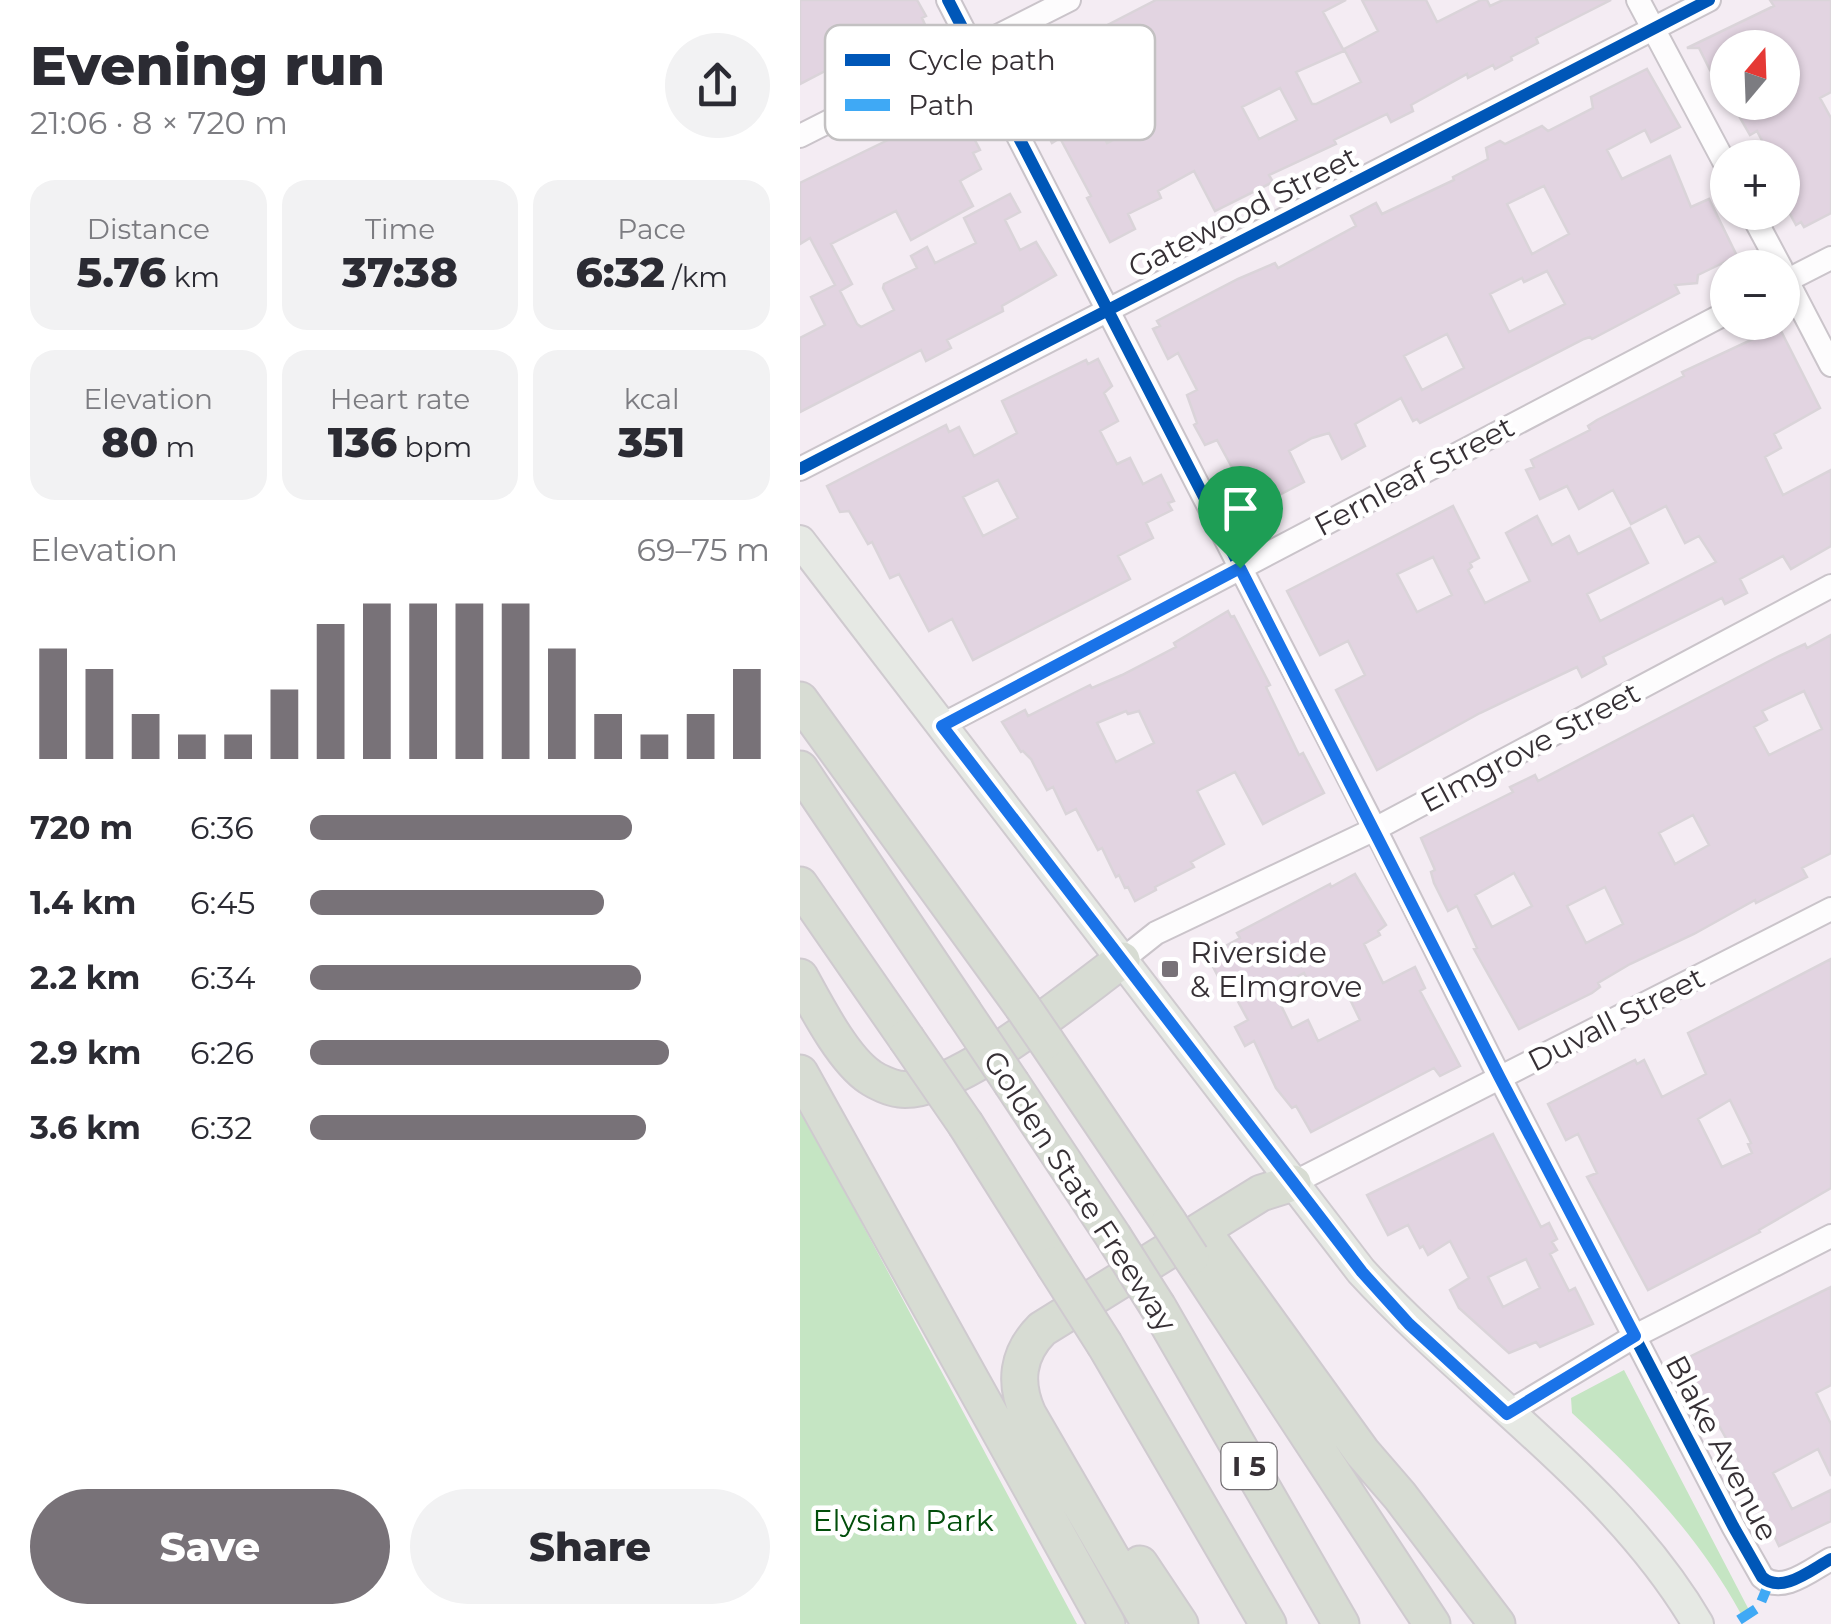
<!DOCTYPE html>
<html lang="en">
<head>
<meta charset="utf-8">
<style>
	:root { --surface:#fff; --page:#f2f2f3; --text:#2b2b33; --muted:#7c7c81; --accent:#787278 }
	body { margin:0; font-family:Montserrat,sans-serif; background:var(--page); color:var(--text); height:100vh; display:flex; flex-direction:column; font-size:38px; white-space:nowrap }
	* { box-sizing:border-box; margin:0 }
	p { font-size:32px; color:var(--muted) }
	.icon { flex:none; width:55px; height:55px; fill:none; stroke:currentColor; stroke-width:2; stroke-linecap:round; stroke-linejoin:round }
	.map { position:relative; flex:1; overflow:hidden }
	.details { display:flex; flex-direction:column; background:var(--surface); width:800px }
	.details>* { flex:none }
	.needle { width:65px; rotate:19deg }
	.fabs { position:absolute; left:910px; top:30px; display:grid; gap:20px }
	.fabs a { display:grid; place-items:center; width:90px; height:90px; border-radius:50%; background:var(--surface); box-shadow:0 2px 8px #0004; font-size:50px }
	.pin { position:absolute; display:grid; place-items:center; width:85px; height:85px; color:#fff; margin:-102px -42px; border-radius:50% 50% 50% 0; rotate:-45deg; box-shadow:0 0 10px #0007 }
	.pin .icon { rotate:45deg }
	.round { display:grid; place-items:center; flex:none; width:105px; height:105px; border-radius:52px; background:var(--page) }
	.overview { display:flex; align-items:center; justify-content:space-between; height:170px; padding:0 30px }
	h1 { font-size:55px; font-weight:800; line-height:75px }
	.metrics { display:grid; grid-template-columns:repeat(3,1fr); gap:15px; height:170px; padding:10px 30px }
	.metrics div { display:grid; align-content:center; border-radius:25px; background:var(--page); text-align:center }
	.metrics b { font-size:42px; font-weight:800 }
	.metrics small { font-size:28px; font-weight:400 }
	.metrics p { font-size:28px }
	.chart { height:280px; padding:20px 30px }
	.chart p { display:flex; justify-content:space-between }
	.chart svg { width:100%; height:180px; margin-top:10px; stroke:var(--accent); stroke-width:6 }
	.primary-button { display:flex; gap:20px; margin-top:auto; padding:20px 30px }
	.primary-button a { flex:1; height:115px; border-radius:60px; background:var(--accent); color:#fff; font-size:40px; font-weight:800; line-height:115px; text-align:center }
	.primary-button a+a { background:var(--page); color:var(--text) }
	ul { padding:0 30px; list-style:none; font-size:32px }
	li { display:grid; grid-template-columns:160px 120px 1fr; align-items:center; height:75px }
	li i { height:25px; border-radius:12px; background:var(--accent) }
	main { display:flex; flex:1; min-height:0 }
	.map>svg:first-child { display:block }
</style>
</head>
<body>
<main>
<section class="details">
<div class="overview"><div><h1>Evening run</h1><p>21:06 · 8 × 720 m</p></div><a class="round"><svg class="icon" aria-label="share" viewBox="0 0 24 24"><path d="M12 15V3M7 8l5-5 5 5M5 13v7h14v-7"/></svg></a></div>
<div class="metrics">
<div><p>Distance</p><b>5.76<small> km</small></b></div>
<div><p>Time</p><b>37:38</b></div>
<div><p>Pace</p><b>6:32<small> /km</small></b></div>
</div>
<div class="metrics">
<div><p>Elevation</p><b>80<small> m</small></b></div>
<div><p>Heart rate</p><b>136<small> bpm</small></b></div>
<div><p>kcal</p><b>351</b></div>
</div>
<div class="chart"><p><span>Elevation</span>69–75 m</p>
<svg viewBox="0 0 160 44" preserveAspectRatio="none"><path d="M5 44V17M15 44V22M25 44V33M35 44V38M45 44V38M55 44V27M65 44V11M75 44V6M85 44V6M95 44V6M105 44V6M115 44V17M125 44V33M135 44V38M145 44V33M155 44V22"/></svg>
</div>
<ul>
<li><b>720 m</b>6:36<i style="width:70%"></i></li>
<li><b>1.4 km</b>6:45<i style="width:64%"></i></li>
<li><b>2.2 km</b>6:34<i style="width:72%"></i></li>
<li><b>2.9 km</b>6:26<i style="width:78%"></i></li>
<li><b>3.6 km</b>6:32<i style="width:73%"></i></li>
</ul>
<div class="primary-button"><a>Save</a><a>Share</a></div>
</section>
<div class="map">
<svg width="1031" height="1624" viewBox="0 0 1031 1624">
	<rect width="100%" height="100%" fill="#f4ecf3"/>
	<path fill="#c5e5c3" d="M0,1108L277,1624H0Z
		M824,1370L949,1610L941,1614C896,1532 840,1476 772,1413L771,1398Z"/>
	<path fill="#e2d4e1" stroke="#dad4d9" stroke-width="2.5" fill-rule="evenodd" d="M0,0H117L126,16L122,18L126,27L33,74L31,68L0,84Z
		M356,0H546L523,12L544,51L496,72L512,104H516L561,82L544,49L578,31L562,0H626L637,22L681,0H687L690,6L703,0H811L736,38L738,43L711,57L712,60L695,69L693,65L668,78L667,74L611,105L613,111L591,122L587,114L534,140L536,144L469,175L473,182L415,211L394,171L358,191L361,198L328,214L335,229L310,242L287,198L291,196L260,138L252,143L234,107L240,105L224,68ZM480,88L497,120L459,139L442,107ZM321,99L337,128L307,143L293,114Z
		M970,0H1031V92L1020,98L1031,118V213L1004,227L1001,222L996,225L982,199V158H971L957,131L950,135L931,102H982V48H928V61L910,70L899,48H887L974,6Z
		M847,69L880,127L851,142L845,130L807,150L822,179L870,156L891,207L909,199L937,256L898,275L897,283L875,285L879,293L792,339L790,337L784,339L620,423L617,419L613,421L601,398L555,424L565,446L542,459L529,433L512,438L489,451L504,482L468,501L471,507L446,520L424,478L435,473L417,440L405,445L394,425L397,423L387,395L397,390L378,353L368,359L353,329L360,326L357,321L438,279L475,263L478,268L556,226L551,216L576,203L582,214L654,180L653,177L688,159L686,148L700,141L705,144L742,126L748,131L793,108L791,97ZM744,186L769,234L732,254L707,204ZM747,271L765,304L709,332L690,294L722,278L724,282ZM647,334L664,368L622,390L604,356Z
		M155,102L180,150L173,153L181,169L160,181L173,206L111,240L96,211L31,244L52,284L40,291L57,324L61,327L94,310L83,288L84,284L117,268L111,256L127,247L135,263L176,243L164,218L210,194L220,212L205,220L220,250L236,242L256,275L202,306L203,311L147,340L151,348L126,361L121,350L0,412V338L25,325L11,297L35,285L10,238L0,244V183L92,138Z
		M979,327L1020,408L974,434L981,448L965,457L983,495L1031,470V546L991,569L983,556L940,579L947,593L925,604L922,598L803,657L806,664L782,677L777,667L680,713L577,770L536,690L565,675L548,641L520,655L487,591L653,506L679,558L670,563L672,567L668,570L685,603L730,581L706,533L737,516L752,545L769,536L778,554L830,528L848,563L787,594L800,621L916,562L899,536L885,543L866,506L831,524L813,490L779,509L767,486L740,499L726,470L734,467L731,460L790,430L788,426L797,420L884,376L882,372ZM633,557L652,595L617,612L597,574Z
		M298,359L312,386L304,393L318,421L300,431L317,464L330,458L343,484L361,475L374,501L368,503L372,510L346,523L353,538L318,556L330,579L173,660L152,619L129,631L99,574L90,578L72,542L68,544L49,511L40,512L27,486L146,425L149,432L159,427L174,456L217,433L202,401L286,360L288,364ZM198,480L218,518L183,536L163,497Z
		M428,611L431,617L434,616L470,685L466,687L499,755L503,753L524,793L463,824L435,772L397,791L424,844L391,862L394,867L355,887L356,890L335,901L328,887L325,888L319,875L316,877L302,848L298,850L276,809L266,814L253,787L247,790L231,759L223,751L221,752L202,722L225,710L228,716L290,685L292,688L322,675L376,647L374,643ZM326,711L328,714L339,711L354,743L316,762L297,723Z
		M1031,635V853L1002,868L1007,877L956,903L955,900L894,934L830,964L798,983L800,987L792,993L719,1029L674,949L677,948L657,906L648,911L634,883L631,872L635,870L621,838L713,792L710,787L735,775L738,781L979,656L1005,644L1007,648ZM1004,691L1022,729L969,755L954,727L967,720L962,711ZM893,815L909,845L875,864L859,833ZM714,873L732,906L692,927L675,895ZM805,887L823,924L786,943L767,906Z
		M555,874L586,925L578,931L580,935L564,944L583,983L615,967L625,988L620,991L660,1066L640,1076L634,1068L511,1132L496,1106L492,1108L476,1088L454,1041L445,1046L435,1027L448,1020L429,985L424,988L409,959L417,954L416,951L440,938L437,933L530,884L531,887ZM504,973L518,1000L544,987L560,1020L518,1041L508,1020L492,1028L473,989Z
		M1031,959V1188L959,1230L960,1232L848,1290L787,1177L797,1173L778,1134L766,1140L748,1104L835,1060L837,1064L844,1060L862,1097L906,1074L888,1033ZM930,1100L951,1143L948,1144L952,1153L922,1167L898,1119Z
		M693,1134L741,1227L749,1223L757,1239L752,1242L757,1250L750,1254L769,1291L775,1288L793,1324L740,1347L736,1342L709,1353L659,1308L650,1290L669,1278L650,1241L628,1255L623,1246L620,1248L608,1225L588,1235L567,1195ZM726,1259L740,1288L703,1307L688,1277Z
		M1031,1287V1385L1016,1393L1031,1424V1476L1018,1449L973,1473L992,1509L1031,1490V1521L979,1546L941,1465L918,1424L914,1426L881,1361Z"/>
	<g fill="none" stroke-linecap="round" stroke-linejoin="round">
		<g stroke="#cac4ca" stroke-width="26">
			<path id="minor" d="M148,0L575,829L700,1078L933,1526L962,1577C982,1595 1012,1569 1031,1559
				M838,0L928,169
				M0,136L269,0
				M951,212L981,268
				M982,271L1031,365
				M982,283L1031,258
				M0,469L909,0
				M142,725L928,312
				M322,960L356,933L575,829L1031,586
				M493,1183L1031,909
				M707,1413L835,1336L1031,1236"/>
		</g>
		<g stroke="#cfcacf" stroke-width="34">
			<path id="major" d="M0,541L561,1271C671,1391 816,1484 898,1624"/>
		</g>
		<g stroke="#cfcacf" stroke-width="39">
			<path id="highway" d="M0,700L222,1006
				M0,769L163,1011
				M0,885L106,1038
				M0,977C16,1006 43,1059 70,1077C77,1082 91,1088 99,1089C152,1098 278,992 322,960
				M246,1041L369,1223
				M0,1073L307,1624
				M212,1084L313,1236
				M166,1125L254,1265
				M412,1244L562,1452L600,1496L697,1624
				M391,1257L632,1624
				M358,1307L541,1624
				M305,1345L468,1624
				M340,1564L380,1624
				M350,1624L228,1414C214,1383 217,1354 242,1329L461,1193L493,1183"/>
		</g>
		<use href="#minor" stroke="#fdfcfd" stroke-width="22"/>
		<use href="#major" stroke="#e6e9e4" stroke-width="30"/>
		<use href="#highway" stroke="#d7dcd3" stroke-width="35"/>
		<g stroke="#cfcacf" stroke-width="39" stroke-linecap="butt">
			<path id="highway-bridge" d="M222,1006L246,1041
				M163,1011L212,1084
				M106,1038L166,1125
				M369,1223L391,1257
				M313,1236L358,1307
				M254,1265L305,1345"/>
		</g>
		<use href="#highway-bridge" stroke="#d7dcd3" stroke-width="35"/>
		<path stroke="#3fa9f5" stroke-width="10" stroke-dasharray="20 10" stroke-linecap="butt" d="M939,1620L959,1607L969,1583"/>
		<g stroke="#fff" stroke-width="19">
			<path id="cycleway" d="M148,0L575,829L700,1078L933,1526L962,1577C982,1595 1012,1569 1031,1559
				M0,469L909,0"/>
		</g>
		<use href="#cycleway" stroke="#0057b8" stroke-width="12"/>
	</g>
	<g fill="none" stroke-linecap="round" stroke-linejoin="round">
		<g stroke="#fff" stroke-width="20">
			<path id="route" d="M440,568L700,1078L835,1336L707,1414L609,1324L562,1272L142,726Z"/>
		</g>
		<use href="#route" stroke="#1a73e8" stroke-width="12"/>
	</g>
	<rect fill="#787278" stroke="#fff" stroke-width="4" x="360" y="959" width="20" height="20" rx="5"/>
	<g text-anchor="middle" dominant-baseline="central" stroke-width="9" stroke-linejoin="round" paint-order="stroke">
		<rect fill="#fff" stroke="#726e72" stroke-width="2.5" x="421.5" y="1443" width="55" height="46" rx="8"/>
		<g font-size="28" font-weight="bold" fill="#363035">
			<text x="449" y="1466">I 5</text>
		</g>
		<g font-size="30" fill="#363035" stroke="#fff">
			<text transform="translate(443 212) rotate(-27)">Gatewood Street</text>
			<text transform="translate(614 476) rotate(-28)">Fernleaf Street</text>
			<text transform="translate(730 747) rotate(-28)">Elmgrove Street</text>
			<text transform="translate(816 1019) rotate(-27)">Duvall Street</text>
			<text transform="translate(280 1191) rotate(57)">Golden State Freeway</text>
			<text transform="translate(922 1448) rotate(62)">Blake Avenue</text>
		</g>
		<g font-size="30" fill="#363035" stroke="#fff" text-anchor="start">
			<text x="390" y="952">Riverside<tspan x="390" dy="34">&amp; Elmgrove</tspan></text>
		</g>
		<g font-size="30" fill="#024e0b" stroke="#fff">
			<text x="103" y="1520">Elysian Park</text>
		</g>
	</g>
	<rect x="25" y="25" width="330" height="115" rx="15" fill="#fff" stroke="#c3c1c2" stroke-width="2.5"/>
	<rect x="45" y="54" width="45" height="12" fill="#0057b8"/>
	<rect x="45" y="99" width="45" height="12" fill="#3fa9f5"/>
	<g font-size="28" fill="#363035">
		<text x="108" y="70">Cycle path</text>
		<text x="108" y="115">Path</text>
	</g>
</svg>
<div class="fabs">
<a><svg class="needle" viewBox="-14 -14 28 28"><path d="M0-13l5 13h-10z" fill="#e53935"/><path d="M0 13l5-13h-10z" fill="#7c7c81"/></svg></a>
<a>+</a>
<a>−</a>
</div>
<div class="pin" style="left:440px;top:568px;background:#1e9e55"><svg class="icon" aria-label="arrive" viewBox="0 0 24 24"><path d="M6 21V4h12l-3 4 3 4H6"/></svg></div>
</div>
</main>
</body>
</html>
